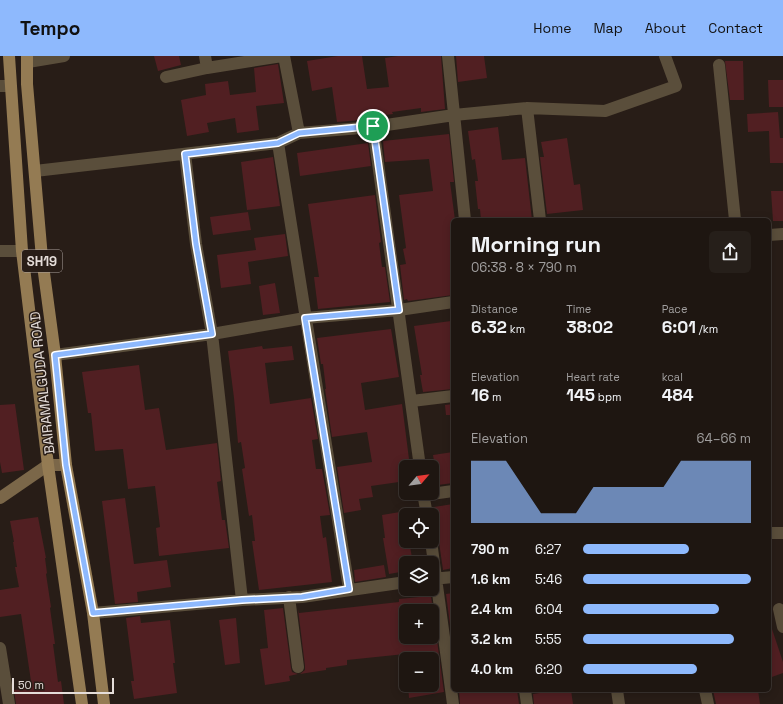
<!DOCTYPE html>
<html lang="en">
<head>
<meta charset="utf-8">
<style>
	:root { --surface:#1e1611; --page:#261f1a; --text:#f1f3f6; --muted:#a19f9f; --line:#3c3531; --accent:#8eb9fd }
	body { margin:0; font-family:"Space Grotesk",sans-serif; background:var(--page); color:var(--text); height:100vh; display:flex; flex-direction:column; font-size:15px; white-space:nowrap }
	* { box-sizing:border-box; margin:0 }
	p { font-size:13px; color:var(--muted) }
	.icon { flex:none; width:22px; height:22px; fill:none; stroke:currentColor; stroke-width:2; stroke-linecap:round; stroke-linejoin:round }
	.map { position:relative; flex:1; overflow:hidden }
	.drawer { position:absolute; left:451px; top:162px; width:320px; height:474px; display:flex; flex-direction:column; background:var(--surface); border-radius:6px; box-shadow:0 2px 10px #0003,0 0 0 1px var(--line) }
	.drawer>* { flex:none }
	.needle { width:26px; rotate:61deg }
	.buttons { position:absolute; left:399px; top:404px; display:grid; gap:8px }
	.buttons a { display:grid; place-items:center; width:40px; height:40px; border-radius:6px; background:var(--surface); box-shadow:0 2px 10px #0003,0 0 0 1px var(--line); font-size:20px }
	.scale { position:absolute; left:12px; bottom:10px; width:102px; box-sizing:border-box; padding-left:4px; border:2px solid #e5ddd9; border-top:0; font-size:11px; line-height:14px; white-space:nowrap; color:#e5ddd9; -webkit-text-stroke:3px #281d17; paint-order:stroke }
	.pin { position:absolute; display:grid; place-items:center; width:34px; height:34px; color:#fff; margin:-17px; border:2px solid #fff; border-radius:50%; box-shadow:0 1px 4px #0007 }
	.round { display:grid; place-items:center; flex:none; width:42px; height:42px; border-radius:6px; background:var(--page) }
	.headline { display:flex; align-items:center; justify-content:space-between; height:68px; padding:0 20px }
	h1 { font-size:22px; font-weight:700; line-height:30px }
	.metrics { display:grid; grid-template-columns:repeat(3,1fr); gap:6px; height:68px; padding:4px 20px }
	.metrics div { display:grid; align-content:center }
	.metrics b { font-size:17px; font-weight:700 }
	.metrics small { font-size:11px; font-weight:400 }
	.metrics p { font-size:11px }
	.chart { height:112px; padding:8px 20px }
	.chart p { display:flex; justify-content:space-between }
	.chart svg { width:100%; height:72px; margin-top:4px; fill:var(--accent); opacity:.7 }
	ul { padding:0 20px; list-style:none; font-size:13px }
	li { display:grid; grid-template-columns:64px 48px 1fr; align-items:center; height:30px }
	li i { height:10px; border-radius:5px; background:var(--accent) }
	header { display:flex; align-items:center; gap:24px; box-sizing:border-box; height:56px; padding:0 20px; background:var(--accent); color:#111 }
	header strong { font-size:19px }
	nav { display:flex; gap:22px; margin-inline-start:auto; font-size:14px }
	.map>svg:first-child { display:block }
</style>
</head>
<body>
<header>
<strong>Tempo</strong>
<nav><a>Home</a><a>Map</a><a>About</a><a>Contact</a></nav>
</header>
<div class="map">
<svg width="783" height="648" viewBox="0 0 783 648">
	<rect width="100%" height="100%" fill="#281d17"/>
	<path fill="#511f22" fill-rule="evenodd" d="M154,0H179L181,9L158,15Z
		M338,0H362L367,33L389,31L385,2L398,0H441L445,53L421,56V52L392,56L393,58L362,62V64L337,66L332,31L312,35L307,5Z
		M456,0H484L487,22L458,26Z
		M725,5H743L744,44H730Z
		M278,8L284,47L256,50L259,74L237,77L235,62L207,67L209,76L187,80L181,44L206,39L205,28L228,25L230,39L256,36L254,12Z
		M768,24H783V51H769Z
		M778,56L780,82H783V107H770L769,75L748,76L747,58Z
		M498,71L502,104L525,102L532,164H481L480,153H478L475,125H478L475,103L472,104L468,75Z
		M449,78L454,126H450L455,164H453V239L408,245L407,243L404,244L400,209L406,208L403,193L406,192L399,139L433,135L429,103L385,106L383,85Z
		M567,82L574,129L580,128L583,154L547,158L540,101H544L541,86Z
		M368,87L371,110L300,120L297,97Z
		M273,101L280,150L247,154L241,106Z
		M771,135H783V165H773Z
		M375,139L381,186L379,187L382,211H385L390,246L318,253L314,221H319L308,148Z
		M248,156L251,174L213,179L210,161Z
		M285,178L288,200L248,206L251,228L221,232L217,199L256,194L254,182Z
		M275,227L280,257L263,259L259,230Z
		M451,265L453,275V333L423,336L420,319H422L414,270Z
		M391,273L399,321L361,327L365,354L402,348L410,411H406V425L371,430L373,441L359,443L361,454L344,457L337,411L372,406L367,376L332,381L325,333H326L323,308H321L317,282Z
		M262,290L263,293L292,290L294,304L265,307L270,348L311,342L318,383L312,384L316,413H322L330,459L320,460L323,482L326,481L332,526L259,534L252,485H255L252,459L249,460L242,413L245,412L241,386L238,387L234,342L228,295Z
		M139,309L145,354L159,352L166,394L217,387L221,425L217,426L222,464H225L229,492L159,500L156,472L160,471L155,430L128,433L123,393L95,395L91,357H88L82,316Z
		M15,348L24,414L2,417L0,406V349Z
		M453,348V359H446L445,349Z
		M453,396V427L438,429L433,399Z
		M125,442L134,508L167,504L171,531L137,536L138,546L115,548L102,445Z
		M453,448V512L443,514L434,451Z
		M406,455V485H409L413,507H406V515L389,518L383,482H385L382,459Z
		M38,461L46,502H45L47,517L46,518L51,551L50,552L55,588H53L58,626L61,625L64,648H16L14,634L32,632L21,558L0,561V534L19,531L15,511H17L13,486H14L10,465Z
		M384,509L386,521L355,526L354,514Z
		M453,537V592L446,538Z
		M430,540H431L444,636L409,642L408,629H432V603H406L405,598L347,604V609L326,612V614L300,618L305,614V610L298,553L299,557L399,546V543ZM406,555H432V581H406Z
		M283,552L291,612L292,616L298,618L289,620L290,625L265,629L260,593L268,592L264,554Z
		M140,560L141,567L170,564L175,607H173L177,637L134,643L131,625H134L126,562Z
		M236,562L240,607L225,609L219,564Z
		M769,570H771L783,606V617L769,622Z
		M459,634H517L519,648H460Z
		M559,634H571L573,648H534L533,638Z
		M713,634H758L760,648H716Z"/>
	<g fill="none" stroke-linecap="round" stroke-linejoin="round">
		<path stroke="#5a4e3b" stroke-width="12" d="M205,0L207,12L282,0
			M284,0L299,77
			M448,0L465,164
			M28,6L64,0
			M719,9L735,164
			M166,21L207,12
			M0,30H10
			M527,52L540,164
			M373,71L420,411
			M278,87L349,533
			M185,98L196,188L212,278L242,544
			M35,115L278,87L299,77L373,71L454,59L527,52L605,55L676,30L665,0
			M769,179L783,178
			M0,195H22
			M55,299L212,278L305,262L399,254L453,246
			M412,345L453,340
			M423,437L427,459
			M424,439L453,435
			M769,477H783
			M431,485L453,648
			M432,523L453,521
			M289,541L298,611
			M779,553L783,571
			M93,557L242,544L302,541L406,526
			M0,592L9,648
			M525,634L527,648
			M617,634L619,648
			M705,634L708,648"/>
		<path stroke="#7b6749" stroke-width="12" d="M0,442L48,409H66"/>
		<path stroke="#947b53" stroke-width="12" d="M9,0L22,195L48,409L82,648
			M27,0V28L42,202L55,299L66,409L93,557L104,648"/>
	</g>
	<g fill="none" stroke-linecap="round" stroke-linejoin="round">
		<g stroke="#fff" stroke-width="8">
			<path id="route" d="M373,70L399,254L305,262L349,533L302,541L242,544L93,557L66,409L55,299L212,278L196,188L185,98L278,87L299,77Z"/>
		</g>
		<use href="#route" stroke="#8eb9fd" stroke-width="5"/>
	</g>
	<g text-anchor="middle" dominant-baseline="central" stroke-width="3" stroke-linejoin="round" paint-order="stroke">
		<rect fill="#281d17" stroke="#aca39f" stroke-width="1" x="22" y="194" width="40" height="22" rx="3"/>
		<g font-size="13" font-weight="bold" fill="#e5ddd9">
			<text x="42" y="205">SH19</text>
		</g>
		<g font-size="14" fill="#e5ddd9" stroke="#281d17">
			<text transform="translate(42 327) rotate(-96)">BAIRAMALGUDA ROAD</text>
		</g>
	</g>
</svg>
<div class="buttons">
<a><svg class="needle" viewBox="-14 -14 28 28"><path d="M0-13l5 13h-10z" fill="#e53935"/><path d="M0 13l5-13h-10z" fill="#a19f9f"/></svg></a>
<a><svg class="icon" aria-label="locate" viewBox="0 0 24 24"><circle cx="12" cy="12" r="6"/><path d="M12 2v4M12 18v4M2 12h4M18 12h4"/></svg></a>
<a><svg class="icon" aria-label="layers" viewBox="0 0 24 24"><path d="M12 4l9 5-9 5-9-5zM3 14l9 5 9-5"/></svg></a>
<a>+</a>
<a>−</a>
</div>
<div class="scale">50 m</div>
<div class="pin" style="left:373px;top:70px;background:#1e9e55"><svg class="icon" aria-label="arrive" viewBox="0 0 24 24"><path d="M6 21V4h12l-3 4 3 4H6"/></svg></div>
<section class="drawer">
<div class="headline"><div><h1>Morning run</h1><p>06:38 · 8 × 790 m</p></div><a class="round"><svg class="icon" aria-label="share" viewBox="0 0 24 24"><path d="M12 15V3M7 8l5-5 5 5M5 13v7h14v-7"/></svg></a></div>
<div class="metrics">
<div><p>Distance</p><b>6.32<small> km</small></b></div>
<div><p>Time</p><b>38:02</b></div>
<div><p>Pace</p><b>6:01<small> /km</small></b></div>
</div>
<div class="metrics">
<div><p>Elevation</p><b>16<small> m</small></b></div>
<div><p>Heart rate</p><b>145<small> bpm</small></b></div>
<div><p>kcal</p><b>484</b></div>
</div>
<div class="chart"><p><span>Elevation</span>64–66 m</p>
<svg viewBox="0 0 160 44" preserveAspectRatio="none"><path d="M0 44V6L10 6L20 6L30 22L40 38L50 38L60 38L70 22L80 22L90 22L100 22L110 22L120 6L130 6L140 6L150 6L160 6V44z"/></svg>
</div>
<ul>
<li><b>790 m</b>6:27<i style="width:63%"></i></li>
<li><b>1.6 km</b>5:46<i style="width:100%"></i></li>
<li><b>2.4 km</b>6:04<i style="width:81%"></i></li>
<li><b>3.2 km</b>5:55<i style="width:90%"></i></li>
<li><b>4.0 km</b>6:20<i style="width:68%"></i></li>
</ul>
</section>
</div>
</body>
</html>
